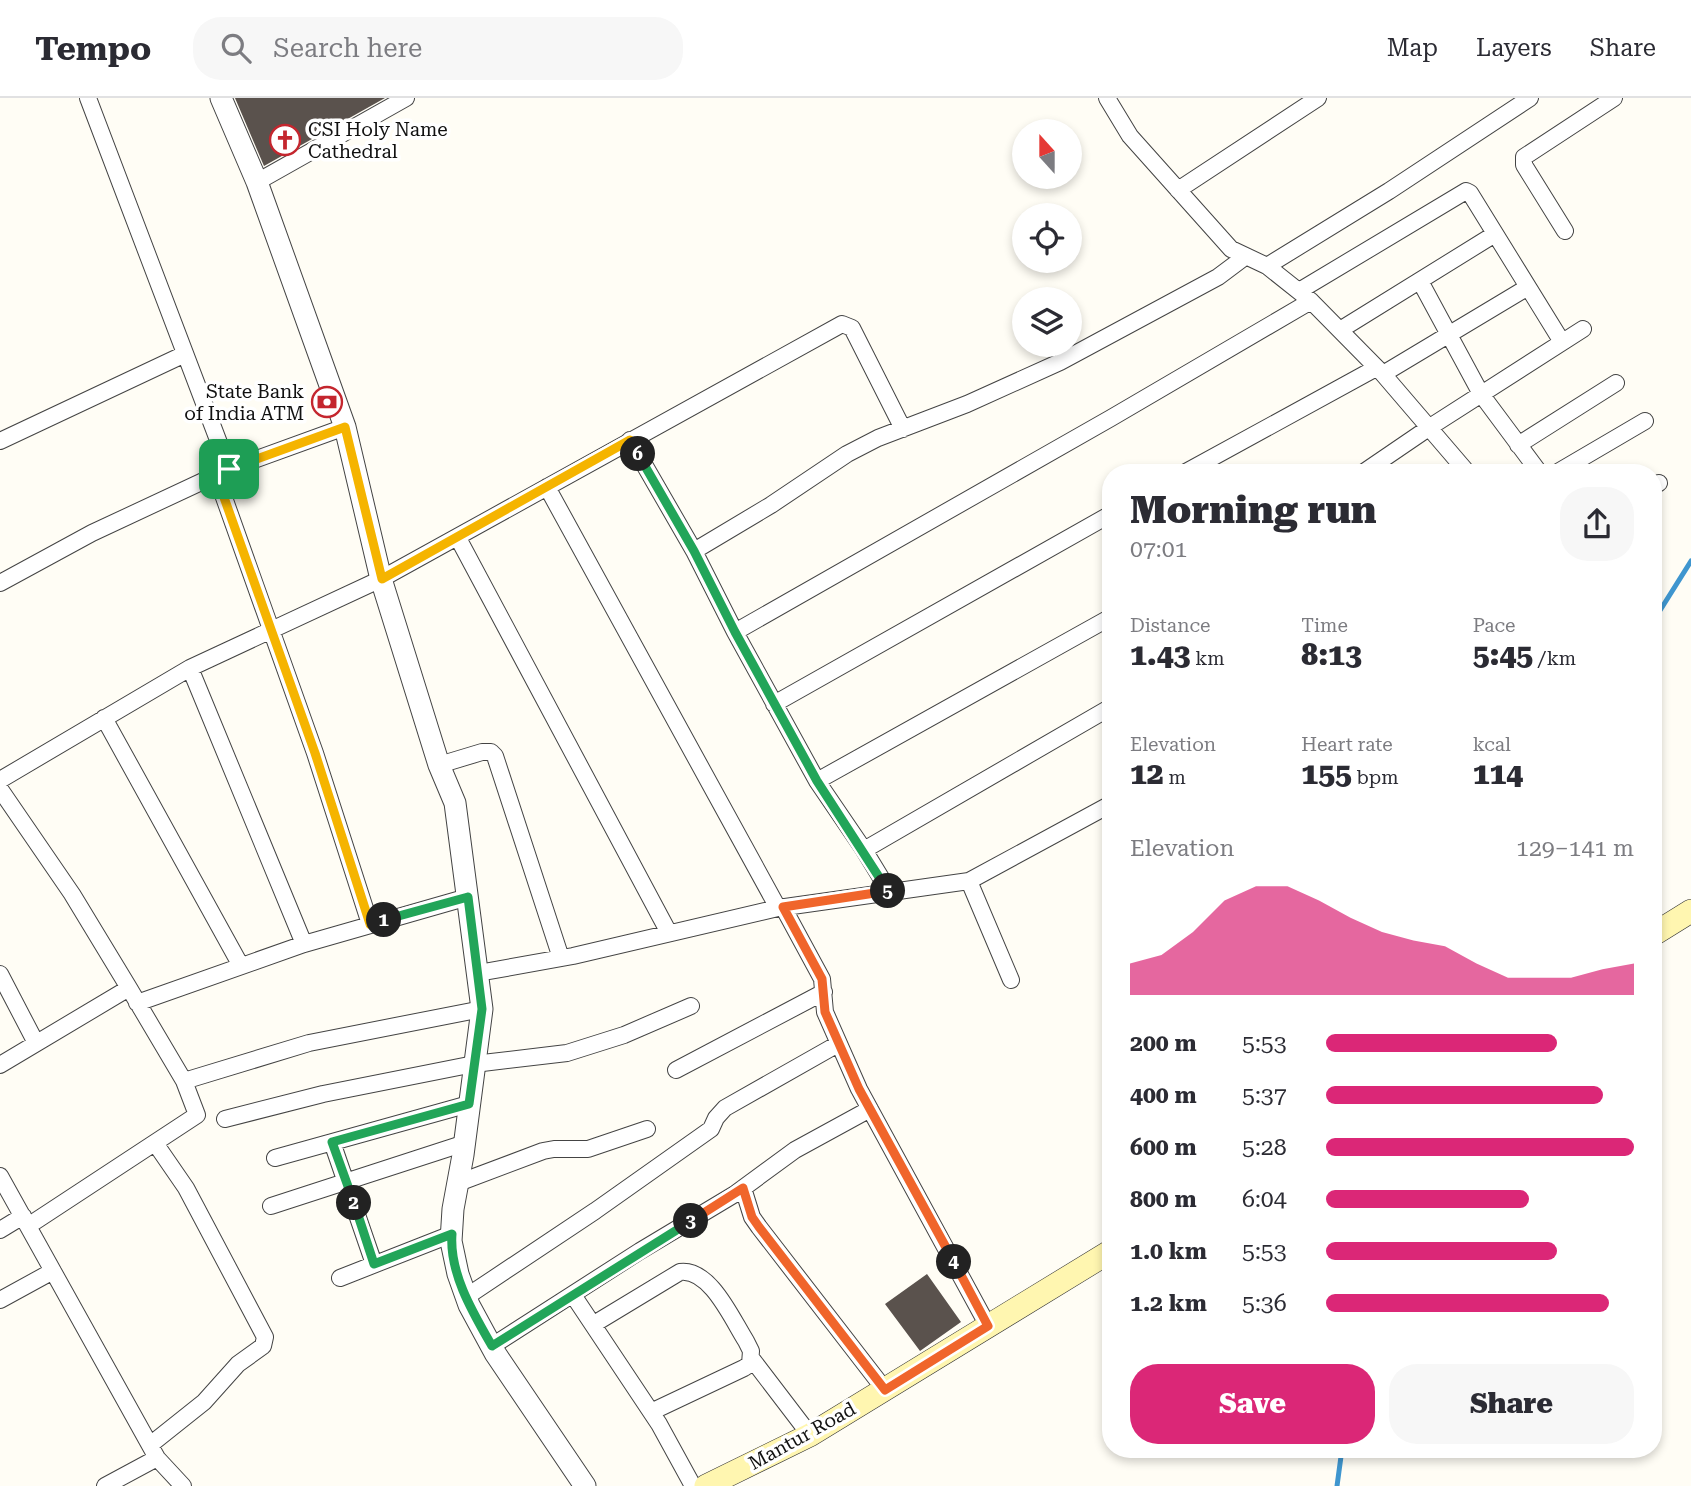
<!DOCTYPE html>
<html lang="en">
<head>
<meta charset="utf-8">
<style>
	:root { --surface:#fff; --page:#f7f7f7; --text:#2b2b33; --muted:#7c7c81; --line:#e1e1e2; --accent:#db2777 }
	body { margin:0; font-family:"Roboto Serif",serif; background:var(--page); color:var(--text); height:100vh; display:flex; flex-direction:column; font-size:26px; white-space:nowrap }
	* { box-sizing:border-box; margin:0 }
	p { font-size:23px; color:var(--muted) }
	.icon { flex:none; width:38px; height:38px; fill:none; stroke:currentColor; stroke-width:2; stroke-linecap:round; stroke-linejoin:round }
	.map { position:relative; flex:1; overflow:hidden }
	.sheet { position:absolute; left:1102px; top:366px; width:560px; height:994px; display:flex; flex-direction:column; background:var(--surface); border-radius:28px; box-shadow:0 4px 10px #0003 }
	.sheet>* { flex:none }
	.needle { width:46px; rotate:339deg }
	.controls { position:absolute; left:1012px; top:21px; display:grid; gap:14px }
	.controls a { display:grid; place-items:center; width:70px; height:70px; border-radius:50%; background:var(--surface); box-shadow:0 4px 10px #0003; font-size:35px }
	.pin { position:absolute; display:grid; place-items:center; width:60px; height:60px; color:#fff; margin:-30px; border-radius:14px; box-shadow:0 4px 10px #0006 }
	.km { position:absolute; width:35px; height:35px; margin:-18px; border-radius:50%; background:#222; color:#fff; font-size:19px; line-height:35px; text-align:center }
	.round { display:grid; place-items:center; flex:none; width:74px; height:74px; border-radius:28px; background:var(--page) }
	.headline { display:flex; align-items:center; justify-content:space-between; height:119px; padding:0 28px }
	h1 { font-size:38px; font-weight:800; line-height:52px }
	.metrics { display:grid; grid-template-columns:repeat(3,1fr); gap:10px; height:119px; padding:7px 28px }
	.metrics div { display:grid; align-content:center }
	.metrics b { font-size:30px; font-weight:800 }
	.metrics small { font-size:19px; font-weight:400 }
	.metrics p { font-size:19px }
	.chart { height:196px; padding:14px 28px }
	.chart p { display:flex; justify-content:space-between }
	.chart svg { width:100%; height:126px; margin-top:7px; fill:var(--accent); opacity:.7 }
	.button { display:flex; gap:14px; margin-top:auto; padding:14px 28px }
	.button a { flex:1; height:80px; border-radius:28px; background:var(--accent); color:#fff; font-size:28px; font-weight:800; line-height:80px; text-align:center }
	.button a+a { background:var(--page); color:var(--text) }
	ul { padding:0 28px; list-style:none; font-size:23px }
	li { display:grid; grid-template-columns:112px 84px 1fr; align-items:center; height:52px }
	li i { height:18px; border-radius:9px; background:var(--accent) }
	header { display:flex; align-items:center; gap:42px; box-sizing:border-box; height:98px; padding:0 35px; background:var(--surface); border-bottom:2px solid var(--line) }
	header strong { font-size:33px }
	nav { display:flex; gap:38px; margin-inline-start:auto; font-size:24px }
	.search { width:490px; height:63px; background:var(--page); display:flex; align-items:center; gap:18px; box-sizing:border-box; padding:0 24px; border-radius:28px; color:var(--muted); font-size:26px }
	.map>svg:first-child { display:block }
</style>
</head>
<body>
<header>
<strong>Tempo</strong>
<div class="search"><svg class="icon" aria-label="search" viewBox="0 0 24 24"><circle cx="10" cy="10" r="6"/><path d="M15 15l6 6"/></svg>Search here</div>
<nav><a>Map</a><a>Layers</a><a>Share</a></nav>
</header>
<div class="map">
<svg width="1691" height="1388" viewBox="0 0 1691 1388">
	<rect width="100%" height="100%" fill="#fffdf5"/>
	<g fill="none" stroke-linecap="round" stroke-linejoin="round">
		<path stroke="#3f96cf" stroke-width="5" d="M1654,522L1691,463
			M1337,1388L1342,1351"/>
	</g>
	<path fill="#5a524d" d="M235,0H385L264,68Z
		M927,1176L961,1224L920,1253L885,1206Z"/>
	<g fill="none" stroke-linecap="round" stroke-linejoin="round">
		<g stroke="#444" stroke-width="18">
			<path id="minor" d="M88,0L229,371
				M1107,0L1130,38L1231,151L1267,168L1311,203L1383,276L1467,374
				M257,84L406,0
				M1178,92L1318,0
				M1565,133L1524,67V59L1614,0
				M1267,168L1389,93L1530,0
				M1420,183L1481,296L1539,374
				M1299,193L1466,93L1470,95L1562,244
				M1340,232L1495,136
				M1383,276L1528,189
				M630,342L694,453L735,534
				M0,343L185,256
				M1518,347L1616,285
				M1186,374L1376,270
				M1364,374L1430,329L1583,231
				M1558,374L1645,323
				M216,377L315,655L370,826
				M1654,388L1659,385
				M547,389L778,810
				M458,440L669,835
				M694,453L771,407L847,356L878,340L967,306L1060,264L1218,179L1246,158
				M0,485L92,435L229,371L345,329
				M190,570L304,846
				M774,606L1111,416
				M104,620L241,868
				M439,667L482,654H491L495,658L561,860
				M0,682L190,570L381,481L842,226L852,230L903,331
				M817,683L1111,519
				M0,691L72,796L129,890L184,983L197,1017L28,1128
				M864,752L817,683L735,534L1111,320L1311,203
				M969,783L1111,706
				M889,793L864,752L1111,609
				M783,809L822,881L825,914L859,991L988,1228
				M478,875L573,858L778,810L969,783L1011,882
				M0,876L36,945
				M137,905L304,846L468,799
				M0,967L129,890
				M676,972L824,894
				M184,983L309,945L482,911
				M225,1021L323,996L474,966L567,955L624,937L691,908
				M332,1044L374,1166
				M275,1060L469,1006
				M0,1078L157,1360L183,1388
				M458,1085L543,1053L554,1051H588L647,1031
				M743,1090L752,1119L759,1129L885,1292
				M271,1108L465,1045
				M0,1132L23,1118
				M340,1180L452,1136
				M573,1197L659,1326L693,1388
				M466,1199L595,1113L711,1031L716,1020L725,1010L838,946
				M0,1202L53,1173
				M594,1226L680,1174C710,1170 732,1221 746,1243L751,1253L750,1266L744,1270L651,1314
				M492,1248L640,1153L735,1096L795,1052L870,1011
				M752,1261L810,1337
				M150,1347L204,1304L238,1266L263,1248L265,1239L186,1090L155,1045
				M105,1388L157,1360"/>
		</g>
		<g stroke="#444" stroke-width="23">
			<path id="tertiary" d="M221,0L257,84L345,329L381,481L439,667L455,705L482,911L463,1057L453,1111L451,1143L458,1176L469,1207L495,1255L585,1388"/>
		</g>
		<g stroke="#333" stroke-width="24">
			<path id="secondary" d="M1654,836L1691,813
				M706,1388L810,1337L1111,1153"/>
		</g>
		<use href="#minor" stroke="#fff" stroke-width="16"/>
		<use href="#tertiary" stroke="#fff" stroke-width="21"/>
		<use href="#secondary" stroke="#fff6b0" stroke-width="23"/>
	</g>
	<g fill="none" stroke-linecap="round" stroke-linejoin="round">
		<g stroke="#fff" stroke-width="14">
			<path id="split-1" d="M229,371L216,377L315,655L370,826L384,822"/>
		</g>
		<g stroke="#fff" stroke-width="14">
			<path id="split-2" d="M354,1105L332,1044L469,1006L482,911L468,799L384,822"/>
		</g>
		<g stroke="#fff" stroke-width="14">
			<path id="split-3" d="M354,1105L374,1166L452,1136C449,1175 473,1215 492,1248L691,1123"/>
		</g>
		<g stroke="#fff" stroke-width="14">
			<path id="split-4" d="M691,1123L743,1090L752,1119L759,1129L885,1292L988,1228L954,1164"/>
		</g>
		<g stroke="#fff" stroke-width="14">
			<path id="split-5" d="M888,793L783,809L822,881L825,914L859,991L954,1164"/>
		</g>
		<g stroke="#fff" stroke-width="14">
			<path id="split-6" d="M638,356L694,453L735,534L817,683L888,793"/>
		</g>
		<g stroke="#fff" stroke-width="14">
			<path id="split-7" d="M229,371L345,329L382,481L630,342L638,356"/>
		</g>
		<use href="#split-1" stroke="#f5b400" stroke-width="9"/>
		<use href="#split-2" stroke="#22a559" stroke-width="9"/>
		<use href="#split-3" stroke="#22a559" stroke-width="9"/>
		<use href="#split-4" stroke="#f0652b" stroke-width="9"/>
		<use href="#split-5" stroke="#f0652b" stroke-width="9"/>
		<use href="#split-6" stroke="#22a559" stroke-width="9"/>
		<use href="#split-7" stroke="#f5b400" stroke-width="9"/>
	</g>
	<defs>
		<g id="church-ring" transform="scale(1.575)"><circle r="9.5" fill="#fff" stroke="#c4262e" stroke-width="1.5"/><path d="M-1.2-6h2.4v3.5h3.3v2.4h-3.3V6h-2.4V-.1h-3.3v-2.4h3.3Z" fill="#c4262e"/></g>
		<g id="bank-ring" transform="scale(1.575)"><circle r="9.5" fill="#fff" stroke="#c4262e" stroke-width="1.5"/><path d="M-6-4H6V4H-6ZM0-2.3a2.3 2.3 0 1 0 0 4.6a2.3 2.3 0 1 0 0-4.6Z" fill="#c4262e"/></g>
	</defs>
	<g fill-rule="evenodd">
		<use href="#church-ring" x="285" y="42"/>
		<use href="#bank-ring" x="327" y="304"/>
	</g>
	<g text-anchor="middle" dominant-baseline="central" stroke-width="7" stroke-linejoin="round" paint-order="stroke">
		<g font-size="19" fill="#111" stroke="#fff" text-anchor="start">
			<text x="308" y="31">CSI Holy Name<tspan x="308" dy="22">Cathedral</tspan></text>
			<text x="304" y="293" text-anchor="end">State Bank<tspan x="304" dy="22">of India ATM</tspan></text>
		</g>
		<g font-size="19" fill="#111" stroke="#fff">
			<text transform="translate(802 1338) rotate(-29)">Mantur Road</text>
		</g>
	</g>
</svg>
<div class="controls">
<a><svg class="needle" viewBox="-14 -14 28 28"><path d="M0-13l5 13h-10z" fill="#e53935"/><path d="M0 13l5-13h-10z" fill="#7c7c81"/></svg></a>
<a><svg class="icon" aria-label="locate" viewBox="0 0 24 24"><circle cx="12" cy="12" r="6"/><path d="M12 2v4M12 18v4M2 12h4M18 12h4"/></svg></a>
<a><svg class="icon" aria-label="layers" viewBox="0 0 24 24"><path d="M12 4l9 5-9 5-9-5zM3 14l9 5 9-5"/></svg></a>
</div>
<div class="pin" style="left:229px;top:371px;background:#1e9e55"><svg class="icon" aria-label="arrive" viewBox="0 0 24 24"><path d="M6 21V4h12l-3 4 3 4H6"/></svg></div>
<b class="km" style="left:384px;top:822px">1</b>
<b class="km" style="left:354px;top:1105px">2</b>
<b class="km" style="left:691px;top:1123px">3</b>
<b class="km" style="left:954px;top:1164px">4</b>
<b class="km" style="left:888px;top:793px">5</b>
<b class="km" style="left:638px;top:356px">6</b>
<section class="sheet">
<div class="headline"><div><h1>Morning run</h1><p>07:01</p></div><a class="round"><svg class="icon" aria-label="share" viewBox="0 0 24 24"><path d="M12 15V3M7 8l5-5 5 5M5 13v7h14v-7"/></svg></a></div>
<div class="metrics">
<div><p>Distance</p><b>1.43<small> km</small></b></div>
<div><p>Time</p><b>8:13</b></div>
<div><p>Pace</p><b>5:45<small> /km</small></b></div>
</div>
<div class="metrics">
<div><p>Elevation</p><b>12<small> m</small></b></div>
<div><p>Heart rate</p><b>155<small> bpm</small></b></div>
<div><p>kcal</p><b>114</b></div>
</div>
<div class="chart"><p><span>Elevation</span>129–141 m</p>
<svg viewBox="0 0 160 44" preserveAspectRatio="none"><path d="M0 44V33L10 30L20 22L30 11L40 6L50 6L60 11L70 17L80 22L90 25L100 27L110 33L120 38L130 38L140 38L150 35L160 33V44z"/></svg>
</div>
<ul>
<li><b>200 m</b>5:53<i style="width:75%"></i></li>
<li><b>400 m</b>5:37<i style="width:90%"></i></li>
<li><b>600 m</b>5:28<i style="width:100%"></i></li>
<li><b>800 m</b>6:04<i style="width:66%"></i></li>
<li><b>1.0 km</b>5:53<i style="width:75%"></i></li>
<li><b>1.2 km</b>5:36<i style="width:92%"></i></li>
</ul>
<div class="button"><a>Save</a><a>Share</a></div>
</section>
</div>
</body>
</html>
